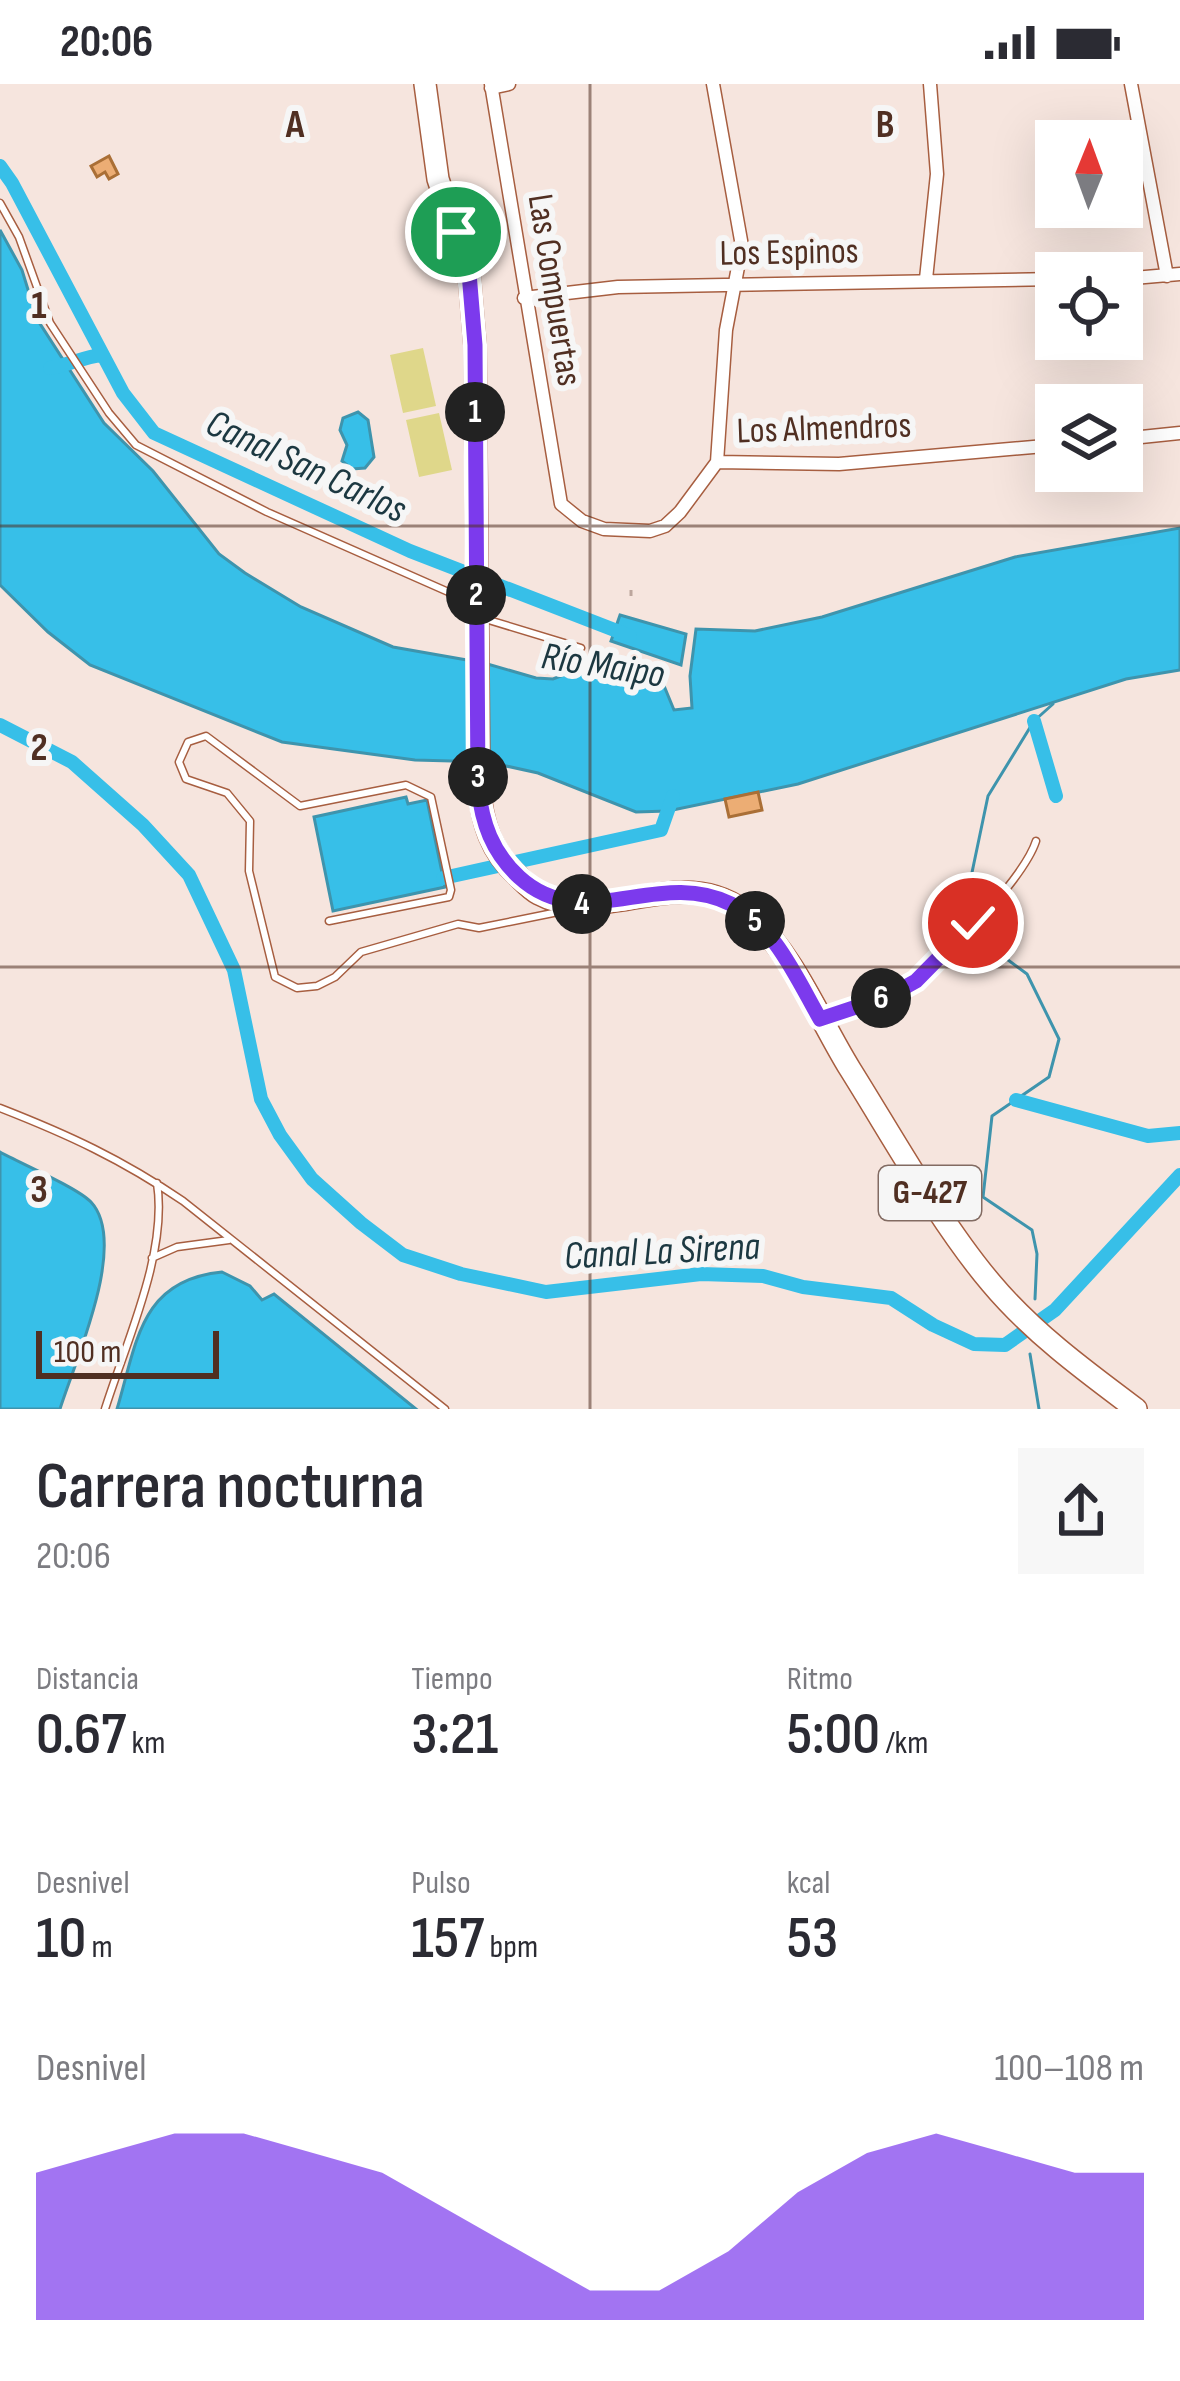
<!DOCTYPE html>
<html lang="es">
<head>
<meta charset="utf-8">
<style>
	:root { --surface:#fff; --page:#f7f7f7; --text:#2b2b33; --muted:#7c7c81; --accent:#7c3aed }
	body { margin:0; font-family:"Sofia Sans Condensed",sans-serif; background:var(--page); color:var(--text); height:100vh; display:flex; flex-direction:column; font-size:45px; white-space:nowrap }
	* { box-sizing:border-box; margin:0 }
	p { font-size:39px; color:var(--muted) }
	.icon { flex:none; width:66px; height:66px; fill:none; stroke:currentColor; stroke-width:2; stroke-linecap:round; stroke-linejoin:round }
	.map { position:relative; height:1325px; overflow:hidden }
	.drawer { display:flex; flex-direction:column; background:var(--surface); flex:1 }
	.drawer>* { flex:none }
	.needle { width:78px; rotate:1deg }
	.tools { position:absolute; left:1035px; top:36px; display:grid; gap:24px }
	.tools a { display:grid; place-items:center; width:108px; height:108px; border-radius:0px; background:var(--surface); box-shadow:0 12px 48px #0002; font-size:60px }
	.scale { position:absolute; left:36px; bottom:30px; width:183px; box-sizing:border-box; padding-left:12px; border:6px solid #502f22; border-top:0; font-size:33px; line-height:42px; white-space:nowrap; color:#502f22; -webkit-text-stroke:9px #f6f6f6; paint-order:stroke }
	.pin { position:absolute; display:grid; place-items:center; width:102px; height:102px; color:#fff; margin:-51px; border:6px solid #fff; border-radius:50%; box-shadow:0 3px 12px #0007 }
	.km { position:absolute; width:60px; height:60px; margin:-30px; border-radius:50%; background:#222; color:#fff; font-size:33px; line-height:60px; text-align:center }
	.round { display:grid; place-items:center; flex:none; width:126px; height:126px; border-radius:0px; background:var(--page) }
	.headline { display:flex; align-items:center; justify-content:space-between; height:204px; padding:0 36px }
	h1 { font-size:66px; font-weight:600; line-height:90px }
	.stats { display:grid; grid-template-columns:repeat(3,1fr); gap:18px; height:204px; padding:12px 36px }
	.stats div { display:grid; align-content:center }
	.stats b { font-size:60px; font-weight:600 }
	.stats small { font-size:33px; font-weight:400 }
	.stats p { font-size:33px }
	.chart { height:336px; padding:24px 36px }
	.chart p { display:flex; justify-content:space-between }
	.chart svg { width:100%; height:216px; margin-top:12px; fill:var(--accent); opacity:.7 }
	.status { display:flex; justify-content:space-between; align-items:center; height:84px; padding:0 60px; background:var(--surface); direction:ltr }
	.status svg { height:33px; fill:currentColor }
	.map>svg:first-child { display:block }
</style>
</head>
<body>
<div class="status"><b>20:06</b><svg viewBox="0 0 49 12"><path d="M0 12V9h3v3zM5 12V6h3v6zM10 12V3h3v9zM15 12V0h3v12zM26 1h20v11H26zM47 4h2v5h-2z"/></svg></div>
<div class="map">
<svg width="1180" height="1325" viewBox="0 0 1180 1325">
	<rect width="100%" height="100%" fill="#f6e5de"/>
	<path fill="#dfd78a" d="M423,264L436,322L403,329L390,271Z
		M439,329L452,386L419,393L406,336Z"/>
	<path fill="#37bfe8" stroke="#3e94ad" stroke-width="3" d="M0,146L22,186L37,235L104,339L153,387L219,470L245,489L301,523L393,563L484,579L536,594L553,595L598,578L621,588L625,584L662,597L674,626L692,624L690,592L696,545L755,547L822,533L1015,473L1180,444V586L1126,595L798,700L668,727L636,728L538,689L488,678L415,676L282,658L90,581L48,548L0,501Z
		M358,328L368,336L374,373L365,384L352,385L342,377L347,361L340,346L343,334Z
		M620,531L686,550L681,581L611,557Z
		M406,713L408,720L427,716L445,803L333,827L314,733Z
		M0,1068C20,1079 78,1104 91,1118C129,1159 75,1277 60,1325H0Z
		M222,1188L250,1202L262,1216L274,1210L416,1325H117C137,1258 140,1196 222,1188Z"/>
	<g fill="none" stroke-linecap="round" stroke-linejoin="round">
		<path stroke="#3e94ad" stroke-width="3" d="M1035,1215L1037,1170L1032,1146L983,1113L992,1032L1049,993L1059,955L1027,890L961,841L988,712L1034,637L1053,620
			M1030,1270L1039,1325"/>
		<path stroke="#37bfe8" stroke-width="14" d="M0,82L12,99L123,309L154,349L410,467L630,552
			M50,284C69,281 83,273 102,271
			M1034,637L1056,712
			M0,641L72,678L143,741L189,791L234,886L261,1015L280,1051L312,1095L361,1139L403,1171L461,1190L546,1208L701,1190L763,1192L803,1203L891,1214L933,1241L974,1260L1005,1261L1055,1226L1180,1091
			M443,794L661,746L673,712
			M1016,1016L1148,1052L1180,1049"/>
	</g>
	<path fill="#ecad74" stroke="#aa6f36" stroke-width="3" d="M109,72L118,90L109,95L105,88L97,93L91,82Z
		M758,708L762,726L729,733L725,715Z"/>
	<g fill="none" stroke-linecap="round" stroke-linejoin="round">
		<g stroke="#a75e40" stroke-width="9">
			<path id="service" d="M0,119L19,153L50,239L109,329L136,361L267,428L471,518
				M482,534L581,564
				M329,837L449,813L451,806L431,713L406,701L300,722L206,652L188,658L179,678L186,695L227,709L250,737L249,787L275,893L297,904L317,902L335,893L361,868L458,840L479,844L563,827
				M825,933C846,924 868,921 888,912C928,896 1023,798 1036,757
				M0,1024C69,1051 121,1075 183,1117L445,1325
				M152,1174L177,1163L229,1156
				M105,1325C126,1258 168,1169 157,1099"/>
		</g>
		<g stroke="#a75e40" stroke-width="15">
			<path id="minor" d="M491,0L561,420L582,437L604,445L650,447L665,442L680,428L717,378L726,246L742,162L713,0
				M1131,0L1167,192
				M491,4L509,0
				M926,195L937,90L930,0
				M1122,195L1180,190
				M524,214L618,203L1056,195
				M1122,355L1180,349
				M717,378L839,380L1056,361"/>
		</g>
		<g stroke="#a75e40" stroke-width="24">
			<path id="primary" d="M425,0L438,95L469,189L475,261L479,703C482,739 491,768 518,792C524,798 531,806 539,810C603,845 684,774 750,832C795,872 819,935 850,985C892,1052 941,1140 991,1199C1032,1248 1085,1287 1136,1325"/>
		</g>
		<path stroke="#bca69d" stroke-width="3" stroke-dasharray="6 6" stroke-linecap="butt" d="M631,512V502"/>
		<use href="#service" stroke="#fff" stroke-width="6"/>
		<use href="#minor" stroke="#fff" stroke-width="12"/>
		<use href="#primary" stroke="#fff" stroke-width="21"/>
	</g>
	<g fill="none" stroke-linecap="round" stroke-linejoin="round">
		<g stroke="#fff" stroke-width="24">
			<path id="route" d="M456,148L469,189L475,261L478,703C482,739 492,768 519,793C583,852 658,783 731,820C774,841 797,895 820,935L889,912L916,897L973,839"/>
		</g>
		<use href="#route" stroke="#7c3aed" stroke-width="15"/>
	</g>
	<path fill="none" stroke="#502f22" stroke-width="3" stroke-opacity="0.55" d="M590,0V1325M0,442H1180M0,883H1180"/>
	<g text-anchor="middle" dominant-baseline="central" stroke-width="12" stroke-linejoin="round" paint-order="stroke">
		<rect fill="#f6f6f6" stroke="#826b62" stroke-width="3" x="879" y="1082" width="102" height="54" rx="9"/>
		<g font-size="33" font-weight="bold" fill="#502f22">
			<text x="930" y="1109">G-427</text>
		</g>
		<g font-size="36" fill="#502f22" stroke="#f6f6f6">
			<text transform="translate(789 169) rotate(-1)">Los Espinos</text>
			<text transform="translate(554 206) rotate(81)">Las Compuertas</text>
			<text transform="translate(824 345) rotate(-2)">Los Almendros</text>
		</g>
		<g font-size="39" font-style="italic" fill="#1c3841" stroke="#f6f6f6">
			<text transform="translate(306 383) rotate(25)">Canal San Carlos</text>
			<text transform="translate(603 582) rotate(9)">Río Maipo</text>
			<text transform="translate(662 1168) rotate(-3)">Canal La Sirena</text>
		</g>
	</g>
	<g font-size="39" text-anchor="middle" font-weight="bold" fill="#502f22" stroke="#f6f6f6" stroke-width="12" stroke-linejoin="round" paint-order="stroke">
		<text x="295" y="53">A</text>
		<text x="885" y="53">B</text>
		<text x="39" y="234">1</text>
		<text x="39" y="676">2</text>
		<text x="39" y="1118">3</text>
	</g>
</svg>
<div class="tools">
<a><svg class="needle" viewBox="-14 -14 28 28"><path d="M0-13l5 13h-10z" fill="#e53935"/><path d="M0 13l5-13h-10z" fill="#7c7c81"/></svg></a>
<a><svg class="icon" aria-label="locate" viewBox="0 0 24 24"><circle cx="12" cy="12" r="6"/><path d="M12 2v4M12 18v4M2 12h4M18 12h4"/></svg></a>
<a><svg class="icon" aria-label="layers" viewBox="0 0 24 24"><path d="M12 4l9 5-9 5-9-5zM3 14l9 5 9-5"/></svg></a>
</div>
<div class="scale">100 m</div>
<div class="pin" style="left:456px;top:148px;background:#1e9e55"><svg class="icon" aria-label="arrive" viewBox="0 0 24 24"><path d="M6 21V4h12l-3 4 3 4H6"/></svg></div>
<div class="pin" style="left:973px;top:839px;background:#d93025"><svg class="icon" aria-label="check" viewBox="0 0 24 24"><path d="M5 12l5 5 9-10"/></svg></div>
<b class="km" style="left:475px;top:328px">1</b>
<b class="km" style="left:476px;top:511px">2</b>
<b class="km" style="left:478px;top:693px">3</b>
<b class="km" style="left:582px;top:820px">4</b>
<b class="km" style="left:755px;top:837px">5</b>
<b class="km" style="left:881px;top:914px">6</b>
</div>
<section class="drawer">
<div class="headline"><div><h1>Carrera nocturna</h1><p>20:06</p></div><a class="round"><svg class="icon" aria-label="share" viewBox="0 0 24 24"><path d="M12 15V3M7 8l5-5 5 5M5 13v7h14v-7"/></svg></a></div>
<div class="stats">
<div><p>Distancia</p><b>0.67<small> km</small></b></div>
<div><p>Tiempo</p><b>3:21</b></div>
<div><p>Ritmo</p><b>5:00<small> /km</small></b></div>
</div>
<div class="stats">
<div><p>Desnivel</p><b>10<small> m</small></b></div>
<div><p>Pulso</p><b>157<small> bpm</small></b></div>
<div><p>kcal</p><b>53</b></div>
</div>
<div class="chart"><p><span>Desnivel</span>100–108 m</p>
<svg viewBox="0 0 160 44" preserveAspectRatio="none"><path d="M0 44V14L10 10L20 6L30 6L40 10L50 14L60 22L70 30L80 38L90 38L100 30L110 18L120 10L130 6L140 10L150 14L160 14V44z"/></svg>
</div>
</section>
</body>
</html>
